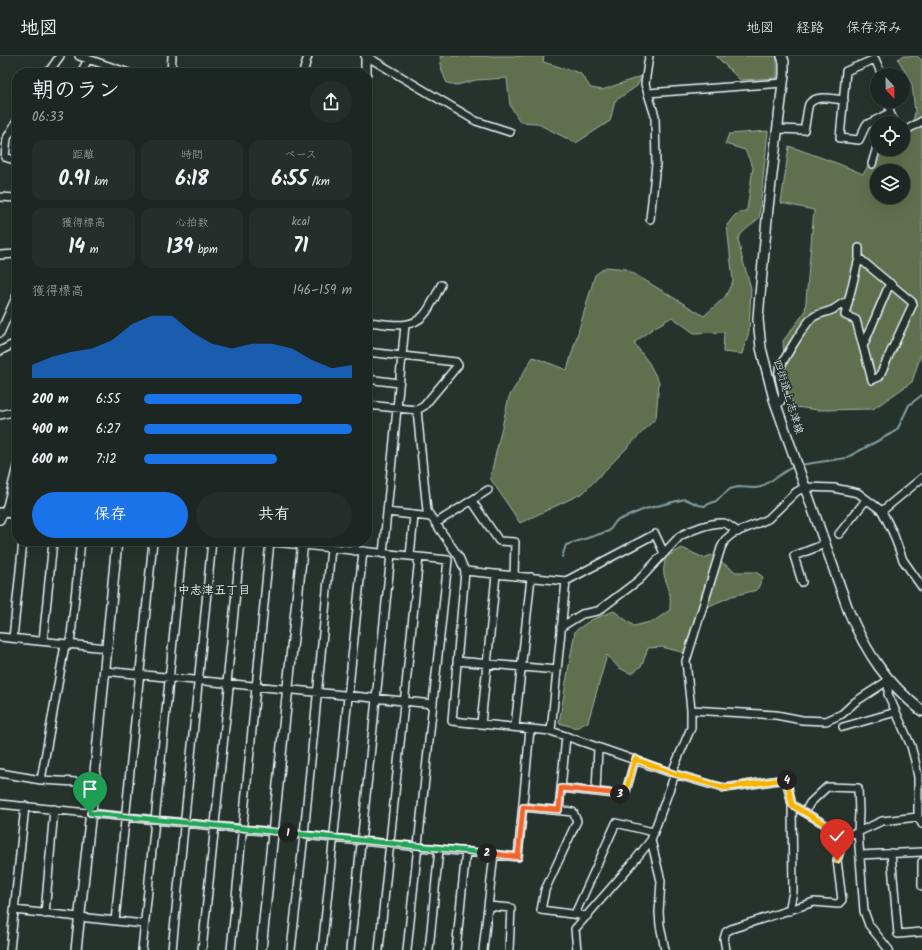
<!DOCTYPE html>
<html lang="ja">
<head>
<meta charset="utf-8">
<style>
	:root { --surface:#1c2622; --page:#252e2a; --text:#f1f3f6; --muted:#a0a5a5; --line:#3a4340; --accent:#1a73e8 }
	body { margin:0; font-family:Kalam,"Klee One",sans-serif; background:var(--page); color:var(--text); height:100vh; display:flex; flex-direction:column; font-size:15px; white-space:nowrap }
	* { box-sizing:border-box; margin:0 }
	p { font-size:13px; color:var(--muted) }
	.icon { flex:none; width:22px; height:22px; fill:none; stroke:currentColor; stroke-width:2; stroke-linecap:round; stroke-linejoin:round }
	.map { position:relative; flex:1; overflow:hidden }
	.sheet { position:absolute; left:12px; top:12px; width:360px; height:478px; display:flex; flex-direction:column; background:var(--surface); border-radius:16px; box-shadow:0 4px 16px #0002,0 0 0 1px var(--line) }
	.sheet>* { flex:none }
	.needle { width:26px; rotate:158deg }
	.buttons { position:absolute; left:870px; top:12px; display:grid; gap:8px }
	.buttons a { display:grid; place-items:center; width:40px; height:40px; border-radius:50%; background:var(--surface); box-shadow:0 4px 16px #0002,0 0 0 1px var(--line); font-size:20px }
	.pin { position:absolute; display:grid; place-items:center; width:34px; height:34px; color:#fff; margin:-41px -17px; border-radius:50% 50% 50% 0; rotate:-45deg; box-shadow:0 0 4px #0007 }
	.pin .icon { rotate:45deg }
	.km { position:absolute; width:20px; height:20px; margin:-10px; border-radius:50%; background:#222; color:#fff; font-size:11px; line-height:20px; text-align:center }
	.round { display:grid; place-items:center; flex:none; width:42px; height:42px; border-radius:21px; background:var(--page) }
	.overview { display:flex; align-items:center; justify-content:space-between; height:68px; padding:0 20px }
	h1 { font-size:22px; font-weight:700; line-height:30px }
	.metrics { display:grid; grid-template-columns:repeat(3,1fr); gap:6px; height:68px; padding:4px 20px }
	.metrics div { display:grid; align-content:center; border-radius:10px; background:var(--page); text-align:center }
	.metrics b { font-size:20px; font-weight:700 }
	.metrics small { font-size:11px; font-weight:400 }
	.metrics p { font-size:11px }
	.chart { height:112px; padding:8px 20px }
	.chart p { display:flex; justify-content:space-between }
	.chart svg { width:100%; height:72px; margin-top:4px; fill:var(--accent); opacity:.7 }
	.cta { display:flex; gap:8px; margin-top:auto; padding:8px 20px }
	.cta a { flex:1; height:46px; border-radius:24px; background:var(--accent); color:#fff; font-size:16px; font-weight:700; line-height:46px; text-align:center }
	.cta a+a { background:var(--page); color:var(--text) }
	ul { padding:0 20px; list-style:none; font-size:13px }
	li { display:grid; grid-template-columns:64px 48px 1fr; align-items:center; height:30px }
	li i { height:10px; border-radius:5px; background:var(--accent) }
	header { display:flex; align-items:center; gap:24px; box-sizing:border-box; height:56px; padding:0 20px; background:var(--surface); border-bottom:1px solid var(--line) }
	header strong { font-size:19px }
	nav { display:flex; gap:22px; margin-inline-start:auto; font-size:14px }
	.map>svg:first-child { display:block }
</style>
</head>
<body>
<header>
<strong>地図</strong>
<nav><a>地図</a><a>経路</a><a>保存済み</a></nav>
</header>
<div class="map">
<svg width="922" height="894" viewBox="0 0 922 894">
	<rect width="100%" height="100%" fill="#26332d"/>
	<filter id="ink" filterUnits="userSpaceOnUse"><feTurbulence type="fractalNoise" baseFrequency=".025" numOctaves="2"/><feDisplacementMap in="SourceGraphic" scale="8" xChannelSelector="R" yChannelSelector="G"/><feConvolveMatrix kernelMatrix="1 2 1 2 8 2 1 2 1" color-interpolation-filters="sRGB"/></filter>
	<g filter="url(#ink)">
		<path fill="#616f50" stroke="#a4b0a4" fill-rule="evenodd" d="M440,0H544L543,6L580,17L591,32L602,34L642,20L637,30L615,45L610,65L576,87L536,67L520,66L510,49L507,22L476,24L457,29L447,27L442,15Z
			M716,0H776L777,2V22L740,24Z
			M903,0H917L922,4V295L912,326L873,353L819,354L795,351L786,337L783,285L805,256L814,154L781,147L789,90L839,108L863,118L879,93H903V84L909,82L915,56L912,28L898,3ZM877,115H903V141H877Z
			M768,75L759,162L742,177L738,183L742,202L751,232L749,276L742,298L723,296L724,276L694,277L672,261L652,273L634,287L649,307L659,326L656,362L583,437L520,467L490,422L509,341L533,301L567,314L595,219L606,211L626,213L704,260L725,241L733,225L727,169L735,159L747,154L753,111L745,94L725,88L729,78Z
			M682,492L704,502L711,499L736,516H756L763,521L757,534L732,540L698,555L685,597L662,591L648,592L642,609L632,618L619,612L607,599L588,666L576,672L559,667L575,575L591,564L614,555L634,570L654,565L670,554C670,548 671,540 669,535C665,518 661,520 666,501Z"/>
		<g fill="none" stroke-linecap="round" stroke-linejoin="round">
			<path stroke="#859ea1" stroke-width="2" d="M800,409L846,402L894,376L898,372L909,349L922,339
				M562,501L566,489L609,475L616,465L645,453L685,443L699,449L704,450L716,445L730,433L738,431L755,432L761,431L789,413L796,410"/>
			<g stroke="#e8f1f8" stroke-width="10">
				<path id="street" d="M79,0L129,17
					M366,0L476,65L510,76
					M649,0L645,28L655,60L656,108L650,163
					M48,17L60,0
					M81,17L88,3
					M171,17L172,0
					M303,17L308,0
					M882,19L875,3L846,15L840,82L859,84L866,69L890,57
					M648,37L783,27
					M889,45L890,57L895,67
					M17,65L7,82L5,101L17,105
					M778,73L804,74C806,68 807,53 809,48C816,38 834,43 844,44
					M903,76L922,65
					M872,108L877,91
					M0,141L17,142
					M859,192V202L912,246L913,248L879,321L872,324L856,264L845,259L859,202
					M0,199L17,198
					M367,266C385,267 410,275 424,259C431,251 436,239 441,229
					M0,277L17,239
					M864,288L890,227
					M0,295L17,286
					M367,296L456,306L458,309L424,350L417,354L367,349
					M367,323L399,327
					M776,350C790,340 777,328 779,315C781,307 805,268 812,262C818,257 827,257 834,253C840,250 841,246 848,246
					M417,354L427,455L459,501L465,515L452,665L551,675L675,718L716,730L725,732L786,723L792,749L793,836L789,855
					M0,359L17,355
					M367,367L369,349
					M472,445L499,485L515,486L514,520
					M882,455L893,477L903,504L922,531
					M0,456L17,459
					M387,456L431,461
					M0,464L7,450L17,410
					M436,467L488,434
					M839,478L866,444
					M264,485L448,504L407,894
					M355,495L356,485
					M383,498L405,269
					M410,500L414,460
					M465,515L566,525L551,675
					M566,525L655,478L664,497
					M802,526L794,500L825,488
					M561,571L582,558L598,555L639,524L680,480C691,474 711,466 724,467C728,468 734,473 738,476
					M0,581L106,592
					M13,582L23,485
					M43,585L53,485
					M70,589L81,485
					M457,605L557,614
					M105,615L433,648
					M889,624L888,638L911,690L915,705L918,721V761L922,768
					M691,654L776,659L802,664L826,665L842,658L855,646L889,624
					M481,668L496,519
					M515,671L531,521
					M843,671L896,656
					M672,716L691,672V654L686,605L721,492L725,484L732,478L768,463L796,436L805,431L834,432L858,437L882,455L922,422
					M0,717L41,724L94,727
					M41,724L65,589
					M561,732L625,739L635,703
					M596,735L598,692
					M0,748L518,801L530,673
					M792,749L845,780
					M523,751L573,756L577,765L545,834L541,854L587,860
					M559,754L566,680
					M805,756L810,747L827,731L858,732L859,756L858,776L864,855L869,869L889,894
					M651,784L661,825L659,856L660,869L665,894
					M891,797L898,878L922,876
					M860,799L922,796
					M922,806V830
					M488,850L511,852L509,894
					M14,854L144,868
					M45,858L54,753
					M575,858L616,767L653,776
					M115,865L153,485
					M10,894L25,750
					M142,894L183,485
					M172,894L212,485
					M202,894L229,632L227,627L241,485
					M231,894L270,485
					M291,894L304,779L331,492
					M322,894L363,495
					M350,894L391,498
					M379,894L419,501
					M429,894L439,793
					M456,894L466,795
					M483,894L494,798
					M577,894L575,873L631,809L651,784L675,718
					M726,894L724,883L726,876L731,873L814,846L838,848L842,844L837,804L845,780L858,776L882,765L918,761"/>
			</g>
			<g stroke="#e8f1f8" stroke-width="12">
				<path id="secondary" d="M366,0V17
					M782,0L784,6V19L768,152L759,250L758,263L761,292L774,343L849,556C867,598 886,626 922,655
					M76,894L94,727L117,485
					M261,894L303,485"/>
			</g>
			<use href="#street" stroke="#26332d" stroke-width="7"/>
			<use href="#secondary" stroke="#26332d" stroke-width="9"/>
		</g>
	</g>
	<g fill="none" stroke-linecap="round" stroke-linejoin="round" filter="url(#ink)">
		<g stroke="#fff" stroke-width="8">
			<path id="split-1" d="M90,757L288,777"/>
		</g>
		<g stroke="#fff" stroke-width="8">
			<path id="split-2" d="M288,777L487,797"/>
		</g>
		<g stroke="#fff" stroke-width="8">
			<path id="split-3" d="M487,797L518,801L523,751L559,754L561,732L620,738"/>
		</g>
		<g stroke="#fff" stroke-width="8">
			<path id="split-4" d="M620,738H625L635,703L675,718L725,732L786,723L787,724"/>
		</g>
		<g stroke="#fff" stroke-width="8">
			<path id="split-5" d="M787,724L792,749L845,780L837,804"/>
		</g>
		<use href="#split-1" stroke="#22a559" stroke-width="5"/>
		<use href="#split-2" stroke="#22a559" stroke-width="5"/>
		<use href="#split-3" stroke="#f0652b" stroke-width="5"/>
		<use href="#split-4" stroke="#f5b400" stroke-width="5"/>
		<use href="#split-5" stroke="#f5b400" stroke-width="5"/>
	</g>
	<g text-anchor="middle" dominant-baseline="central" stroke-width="3" stroke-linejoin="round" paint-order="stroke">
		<g font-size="11" fill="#e8f1f8" stroke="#26332d">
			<text transform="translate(788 341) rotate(73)">四街道上志津線</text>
		</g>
		<g font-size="12" font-weight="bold" fill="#e8f1f8" stroke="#26332d">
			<text x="214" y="534">中志津五丁目</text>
		</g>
	</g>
</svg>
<div class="buttons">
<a><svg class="needle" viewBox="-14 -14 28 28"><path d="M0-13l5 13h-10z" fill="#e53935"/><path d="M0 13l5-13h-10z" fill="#a0a5a5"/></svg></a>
<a><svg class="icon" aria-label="locate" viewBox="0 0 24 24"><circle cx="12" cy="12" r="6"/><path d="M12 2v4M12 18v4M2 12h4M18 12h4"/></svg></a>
<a><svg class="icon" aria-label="layers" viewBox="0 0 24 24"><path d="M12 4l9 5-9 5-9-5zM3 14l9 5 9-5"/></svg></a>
</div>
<div class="pin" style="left:90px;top:757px;background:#1e9e55"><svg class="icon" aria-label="arrive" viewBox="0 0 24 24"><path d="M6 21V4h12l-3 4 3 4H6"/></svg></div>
<div class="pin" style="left:837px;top:804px;background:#d93025"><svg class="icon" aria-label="check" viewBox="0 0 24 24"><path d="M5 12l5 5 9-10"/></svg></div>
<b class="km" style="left:288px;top:777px">1</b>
<b class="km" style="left:487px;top:797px">2</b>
<b class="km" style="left:620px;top:738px">3</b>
<b class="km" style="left:787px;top:724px">4</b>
<section class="sheet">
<div class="overview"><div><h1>朝のラン</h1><p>06:33</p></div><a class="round"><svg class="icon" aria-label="share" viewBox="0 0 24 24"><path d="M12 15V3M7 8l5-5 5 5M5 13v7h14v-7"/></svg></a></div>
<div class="metrics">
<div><p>距離</p><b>0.91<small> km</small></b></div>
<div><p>時間</p><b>6:18</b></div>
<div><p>ペース</p><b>6:55<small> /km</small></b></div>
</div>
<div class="metrics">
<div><p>獲得標高</p><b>14<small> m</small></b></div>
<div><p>心拍数</p><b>139<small> bpm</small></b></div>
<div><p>kcal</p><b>71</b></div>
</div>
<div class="chart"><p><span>獲得標高</span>146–159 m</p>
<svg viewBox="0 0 160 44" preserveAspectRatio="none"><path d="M0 44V36L10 31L20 28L30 26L40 21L50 11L60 6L70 6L80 16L90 23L100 26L110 23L120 23L130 26L140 33L150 38L160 36V44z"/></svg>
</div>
<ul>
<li><b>200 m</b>6:55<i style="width:76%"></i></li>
<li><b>400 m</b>6:27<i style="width:100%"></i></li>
<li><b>600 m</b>7:12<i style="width:64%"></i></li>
</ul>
<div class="cta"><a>保存</a><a>共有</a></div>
</section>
</div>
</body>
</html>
